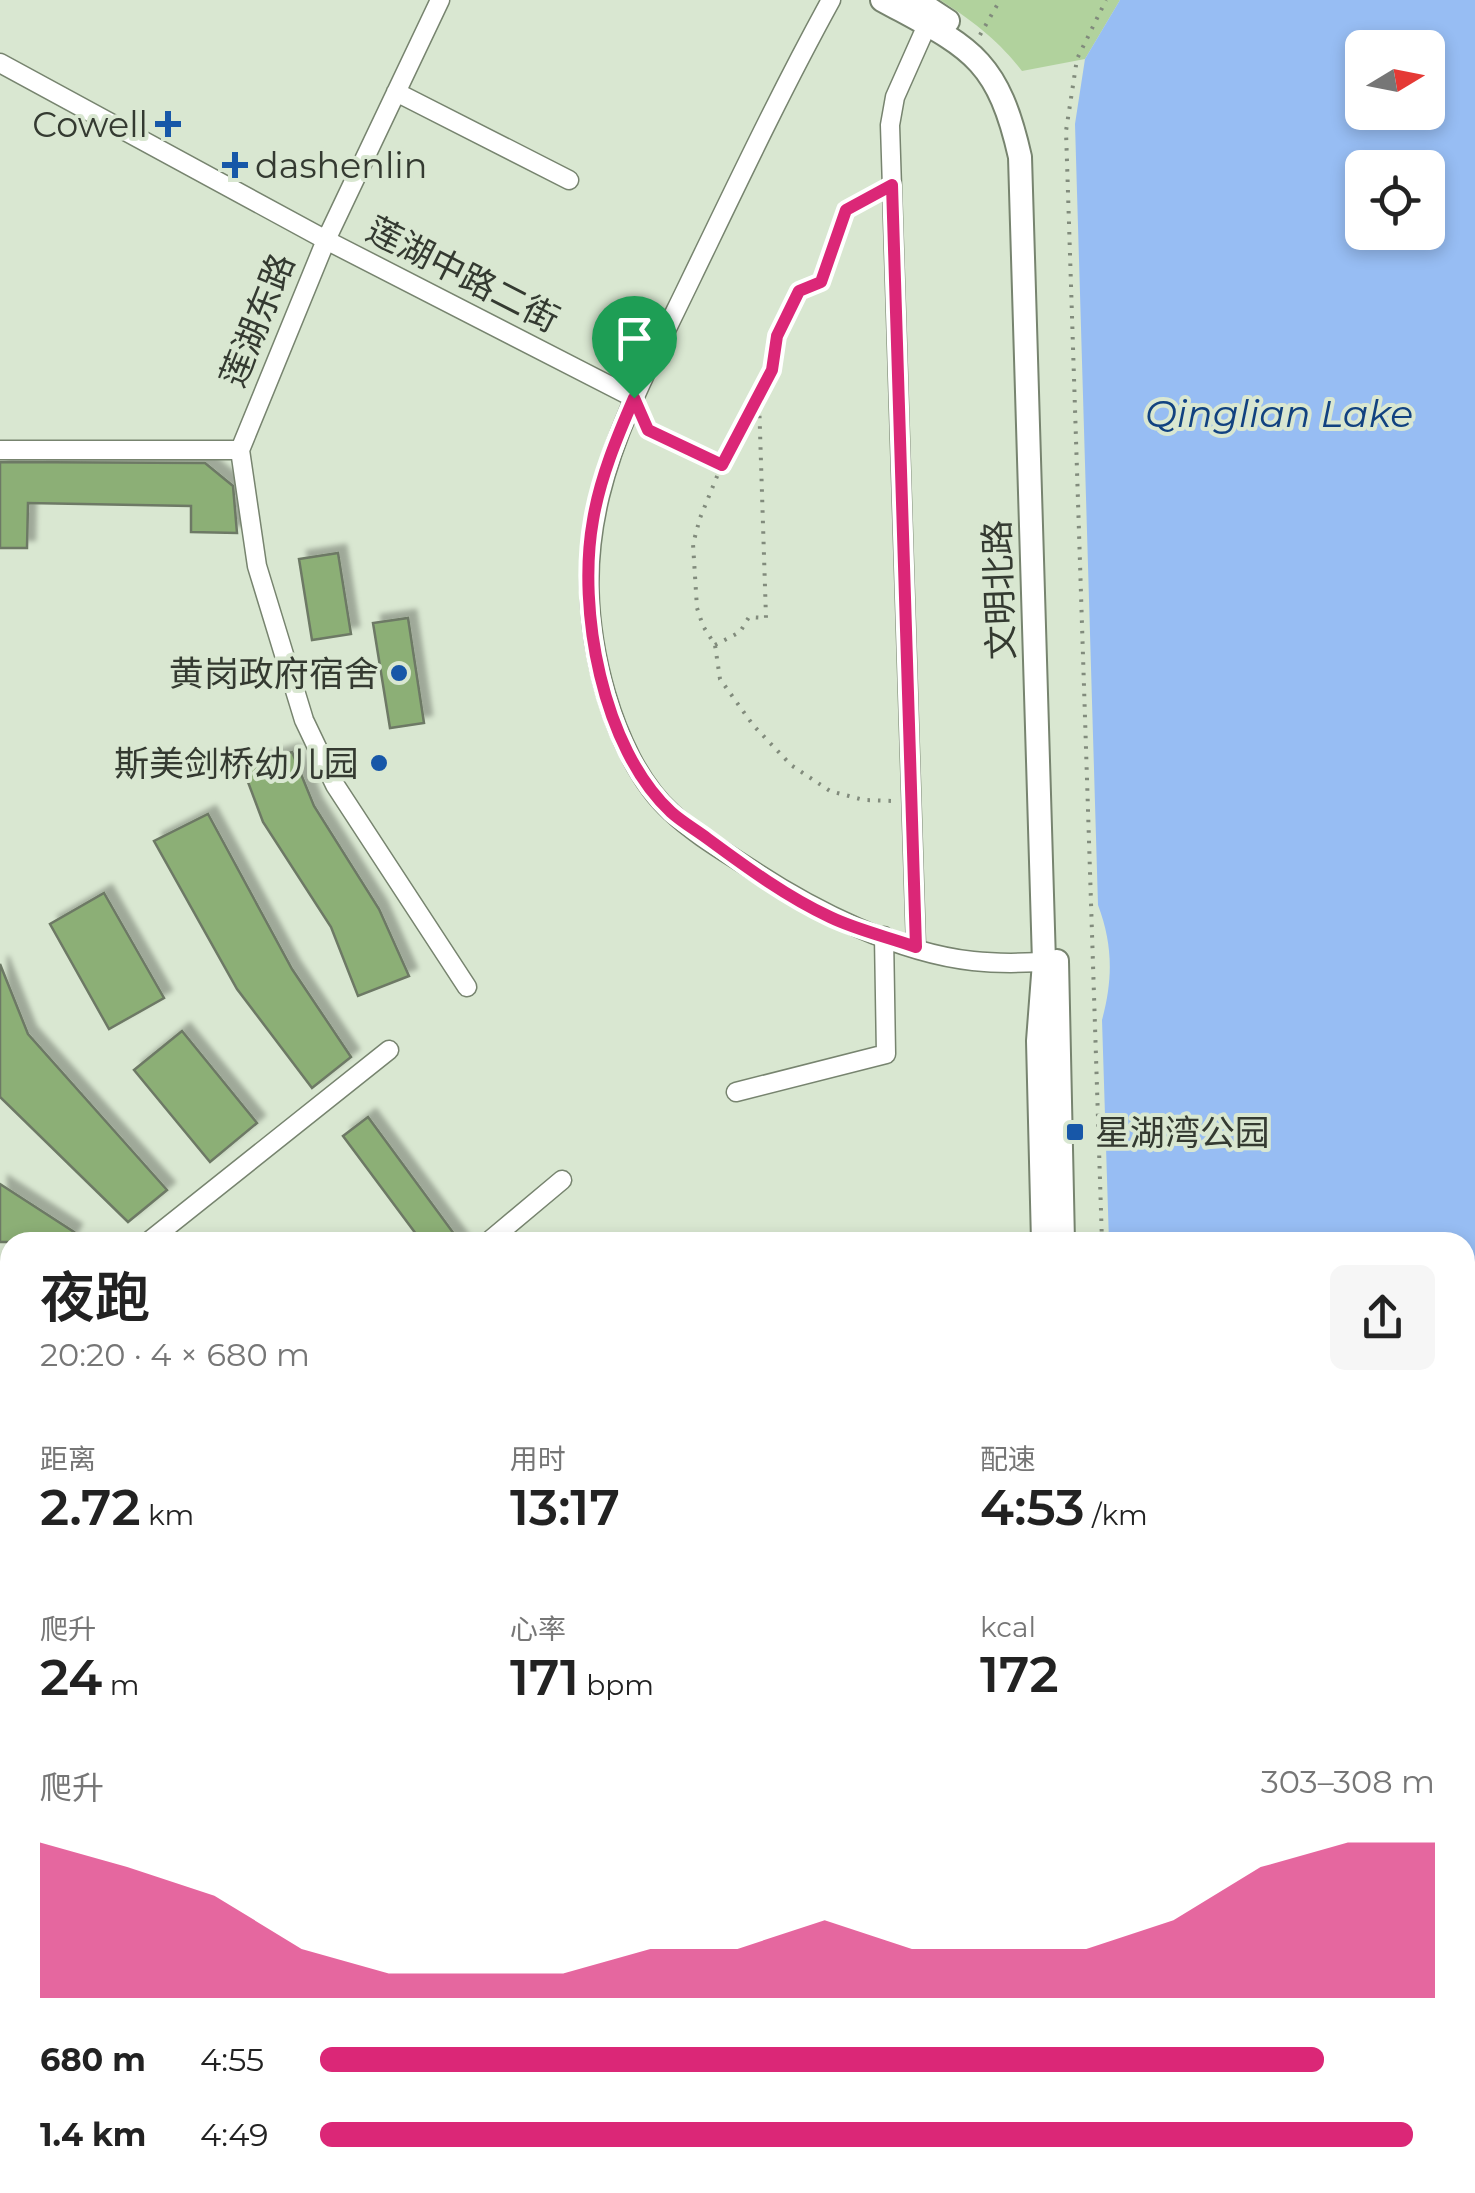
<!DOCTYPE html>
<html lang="zh">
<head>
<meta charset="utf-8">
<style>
	:root { --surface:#fff; --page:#f6f6f6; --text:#222; --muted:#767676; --accent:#db2777 }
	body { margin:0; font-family:Montserrat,"Noto Sans SC",sans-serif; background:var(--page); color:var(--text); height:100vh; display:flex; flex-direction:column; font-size:38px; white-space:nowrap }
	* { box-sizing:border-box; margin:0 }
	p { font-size:32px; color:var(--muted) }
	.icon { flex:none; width:55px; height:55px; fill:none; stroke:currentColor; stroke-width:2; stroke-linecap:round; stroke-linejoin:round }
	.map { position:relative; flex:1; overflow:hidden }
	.drawer { position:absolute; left:0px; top:1232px; width:1475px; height:962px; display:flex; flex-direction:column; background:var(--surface); border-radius:30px 30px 0 0; box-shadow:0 5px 15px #0003 }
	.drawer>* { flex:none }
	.needle { width:65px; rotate:80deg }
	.buttons { position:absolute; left:1345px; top:30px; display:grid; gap:20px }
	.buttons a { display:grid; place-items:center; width:100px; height:100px; border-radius:15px; background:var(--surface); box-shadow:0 5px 15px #0003; font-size:50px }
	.pin { position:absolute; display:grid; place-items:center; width:85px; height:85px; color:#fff; margin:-102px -42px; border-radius:50% 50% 50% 0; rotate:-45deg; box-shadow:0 0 10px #0007 }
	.pin .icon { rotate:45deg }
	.round { display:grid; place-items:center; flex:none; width:105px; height:105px; border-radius:15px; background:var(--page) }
	.overview { display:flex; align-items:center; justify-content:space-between; height:170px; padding:0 40px }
	h1 { font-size:55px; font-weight:600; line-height:75px }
	.stats { display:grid; grid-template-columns:repeat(3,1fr); gap:15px; height:170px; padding:10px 40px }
	.stats div { display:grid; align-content:center }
	.stats b { font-size:50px; font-weight:600 }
	.stats small { font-size:28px; font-weight:400 }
	.stats p { font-size:28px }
	.chart { height:280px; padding:20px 40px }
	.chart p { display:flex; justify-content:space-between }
	.chart svg { width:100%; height:180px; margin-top:10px; fill:var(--accent); opacity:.7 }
	ul { padding:0 40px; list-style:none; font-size:32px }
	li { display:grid; grid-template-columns:160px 120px 1fr; align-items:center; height:75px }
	li i { height:25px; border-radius:12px; background:var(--accent) }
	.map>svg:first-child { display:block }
</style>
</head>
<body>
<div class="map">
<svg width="1475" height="2193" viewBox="0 0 1475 2193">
	<defs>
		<filter id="shadow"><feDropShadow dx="8" dy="-8" stdDeviation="2.5" flood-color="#0004"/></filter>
	</defs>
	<rect width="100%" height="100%" fill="#d9e7d1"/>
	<path fill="#b1d29d" d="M940,0H1120L1085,59L1022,71C998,40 973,21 940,0Z"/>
	<path fill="#97bdf3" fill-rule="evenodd" d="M1120,0H1475V2135L1465,2130V1242H1109L1102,1020C1113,979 1113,945 1098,905L1075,124L1085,59ZM1362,48H1428V112H1362ZM1362,168H1428V232H1362Z"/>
	<path fill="#8caf76" stroke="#6d7965" stroke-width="2.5" filter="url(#shadow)" d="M0,462L205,463L233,486L237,533L191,532V506L28,503L27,548H0Z
		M338,553L351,634L312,640L299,559Z
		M408,618L424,723L390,728L373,623Z
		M292,752L314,806L379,909L409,976L358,996L331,927L263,822L242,766Z
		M208,814L292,969L351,1057L312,1088L237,989L154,841Z
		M104,893L164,998L109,1029L50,924Z
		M0,964L28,1034L167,1190L128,1222L0,1097Z
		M182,1031L257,1123L210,1162L134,1070Z
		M368,1117L460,1242H422L343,1136Z
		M0,1184L74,1232L68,1242H0Z"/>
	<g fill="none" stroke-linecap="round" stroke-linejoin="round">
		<g stroke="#77846f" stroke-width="12">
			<path id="service" d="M787,2185L788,2193"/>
		</g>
		<g stroke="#77846f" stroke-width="21">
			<path id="minor" d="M831,0C781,91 737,184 692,277C622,423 558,527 606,694C618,735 639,783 671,812C694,834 725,852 751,869C813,910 898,953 973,961C1000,964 1030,963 1056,961
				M0,63L326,240L634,398
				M396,92L569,180
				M0,450H240
				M240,450L257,566L304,720L335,785L467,987
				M240,450L326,240L440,0
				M916,947L890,125L895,97L927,25
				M736,1092L886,1054L884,936
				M148,1242L389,1050
				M488,1242L562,1180
				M0,1945L10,1943
				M481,2193L482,2185"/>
		</g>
		<g stroke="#77846f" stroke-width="26">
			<path id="tertiary" d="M882,0C968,47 997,55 1020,157L1044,962L1038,1041L1043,1242
				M916,0L948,21
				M1057,961L1063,1242"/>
		</g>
		<g stroke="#6685ac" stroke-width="34">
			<path id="primary" d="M0,1376L10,1383
				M0,1446L10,1453
				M0,2038L10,2065
				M0,2156L11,2193
				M49,2185L51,2193
				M1117,2185L1132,2193
				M1247,2185L1261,2193"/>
		</g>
		<path stroke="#818b7c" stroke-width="4" stroke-dasharray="2.5 8" stroke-linecap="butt" d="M980,35L1000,0
			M875,195L846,211L821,282L799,291L777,336L772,370L718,474L700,518L693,544L697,608L703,626L715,645L720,679L753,725L791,765L830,791L864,800L893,801
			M645,423L647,430L722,465
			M715,645L740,632L749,617L766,618L759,400
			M1102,1242L1066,131L1077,59L1106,0
			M0,1638L10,1634
			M1465,2154L1475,2159
			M1453,2185L1471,2193
			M1385,2193L1388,2185"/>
		<use href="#service" stroke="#fff" stroke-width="9"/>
		<use href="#minor" stroke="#fff" stroke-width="18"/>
		<use href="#tertiary" stroke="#fff" stroke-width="22"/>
		<use href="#primary" stroke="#b3cef5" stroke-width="30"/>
	</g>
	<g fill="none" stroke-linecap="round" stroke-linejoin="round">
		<g stroke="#fff" stroke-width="20">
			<path id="route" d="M892,185L916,947C888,937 857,930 830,917C787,897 746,867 708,839C696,830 682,822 671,812C602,748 577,609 593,520C600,478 617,437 634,398L648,430L722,465L772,370L777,336L799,291L821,282L846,210Z"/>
		</g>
		<use href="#route" stroke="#db2777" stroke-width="12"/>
	</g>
	<g fill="#1757a8" stroke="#d9e7d1" stroke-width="4">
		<path d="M163 109h10v10h10v10h-10v10h-10v-10h-10v-10h10z"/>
		<path d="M230 150h10v10h10v10h-10v10h-10v-10h-10v-10h10z"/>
		<circle cx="399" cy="673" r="10"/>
		<circle cx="379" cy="763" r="10"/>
		<rect x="1065" y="1122" width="20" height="20" rx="5"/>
	</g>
	<g text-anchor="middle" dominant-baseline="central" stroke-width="8" stroke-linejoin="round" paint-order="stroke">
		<g font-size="35" fill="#343a31" stroke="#d9e7d1" text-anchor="end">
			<text x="148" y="124">Cowell</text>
			<text x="255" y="165" text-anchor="start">dashenlin</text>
			<text x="379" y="673">黄岗政府宿舍</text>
			<text x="359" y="763">斯美剑桥幼儿园</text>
			<text x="1095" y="1132" text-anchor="start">星湖湾公园</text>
		</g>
		<g font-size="35" fill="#343a31" stroke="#d9e7d1">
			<text transform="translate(463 274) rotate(27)">莲湖中路二街</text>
			<text transform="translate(257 320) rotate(-68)">莲湖东路</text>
			<text transform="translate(999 590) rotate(-92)">文明北路</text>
		</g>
		<g font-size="38" font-style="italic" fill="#114280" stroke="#d9e7d1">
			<text x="1279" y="413">Qinglian Lake</text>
		</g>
	</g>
</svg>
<div class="buttons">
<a><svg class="needle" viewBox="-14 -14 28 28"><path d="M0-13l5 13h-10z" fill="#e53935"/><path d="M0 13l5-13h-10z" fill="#767676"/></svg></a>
<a><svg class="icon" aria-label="locate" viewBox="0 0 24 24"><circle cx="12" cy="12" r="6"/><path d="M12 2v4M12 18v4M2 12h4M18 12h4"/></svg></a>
</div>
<div class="pin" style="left:634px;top:398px;background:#1e9e55"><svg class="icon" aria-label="arrive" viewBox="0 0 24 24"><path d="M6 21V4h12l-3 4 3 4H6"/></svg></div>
<section class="drawer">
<div class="overview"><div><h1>夜跑</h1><p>20:20 · 4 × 680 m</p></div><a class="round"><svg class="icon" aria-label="share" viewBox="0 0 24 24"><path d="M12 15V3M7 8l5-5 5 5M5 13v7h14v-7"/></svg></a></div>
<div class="stats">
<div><p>距离</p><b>2.72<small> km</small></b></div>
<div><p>用时</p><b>13:17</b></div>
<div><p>配速</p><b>4:53<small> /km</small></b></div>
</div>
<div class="stats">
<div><p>爬升</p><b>24<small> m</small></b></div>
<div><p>心率</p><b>171<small> bpm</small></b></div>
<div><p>kcal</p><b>172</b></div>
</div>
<div class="chart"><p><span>爬升</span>303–308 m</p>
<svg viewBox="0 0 160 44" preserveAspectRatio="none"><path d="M0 44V6L10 12L20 19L30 32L40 38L50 38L60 38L70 32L80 32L90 25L100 32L110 32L120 32L130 25L140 12L150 6L160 6V44z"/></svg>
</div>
<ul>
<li><b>680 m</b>4:55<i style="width:90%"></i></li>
<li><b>1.4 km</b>4:49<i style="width:98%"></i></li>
</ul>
</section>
</div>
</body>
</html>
